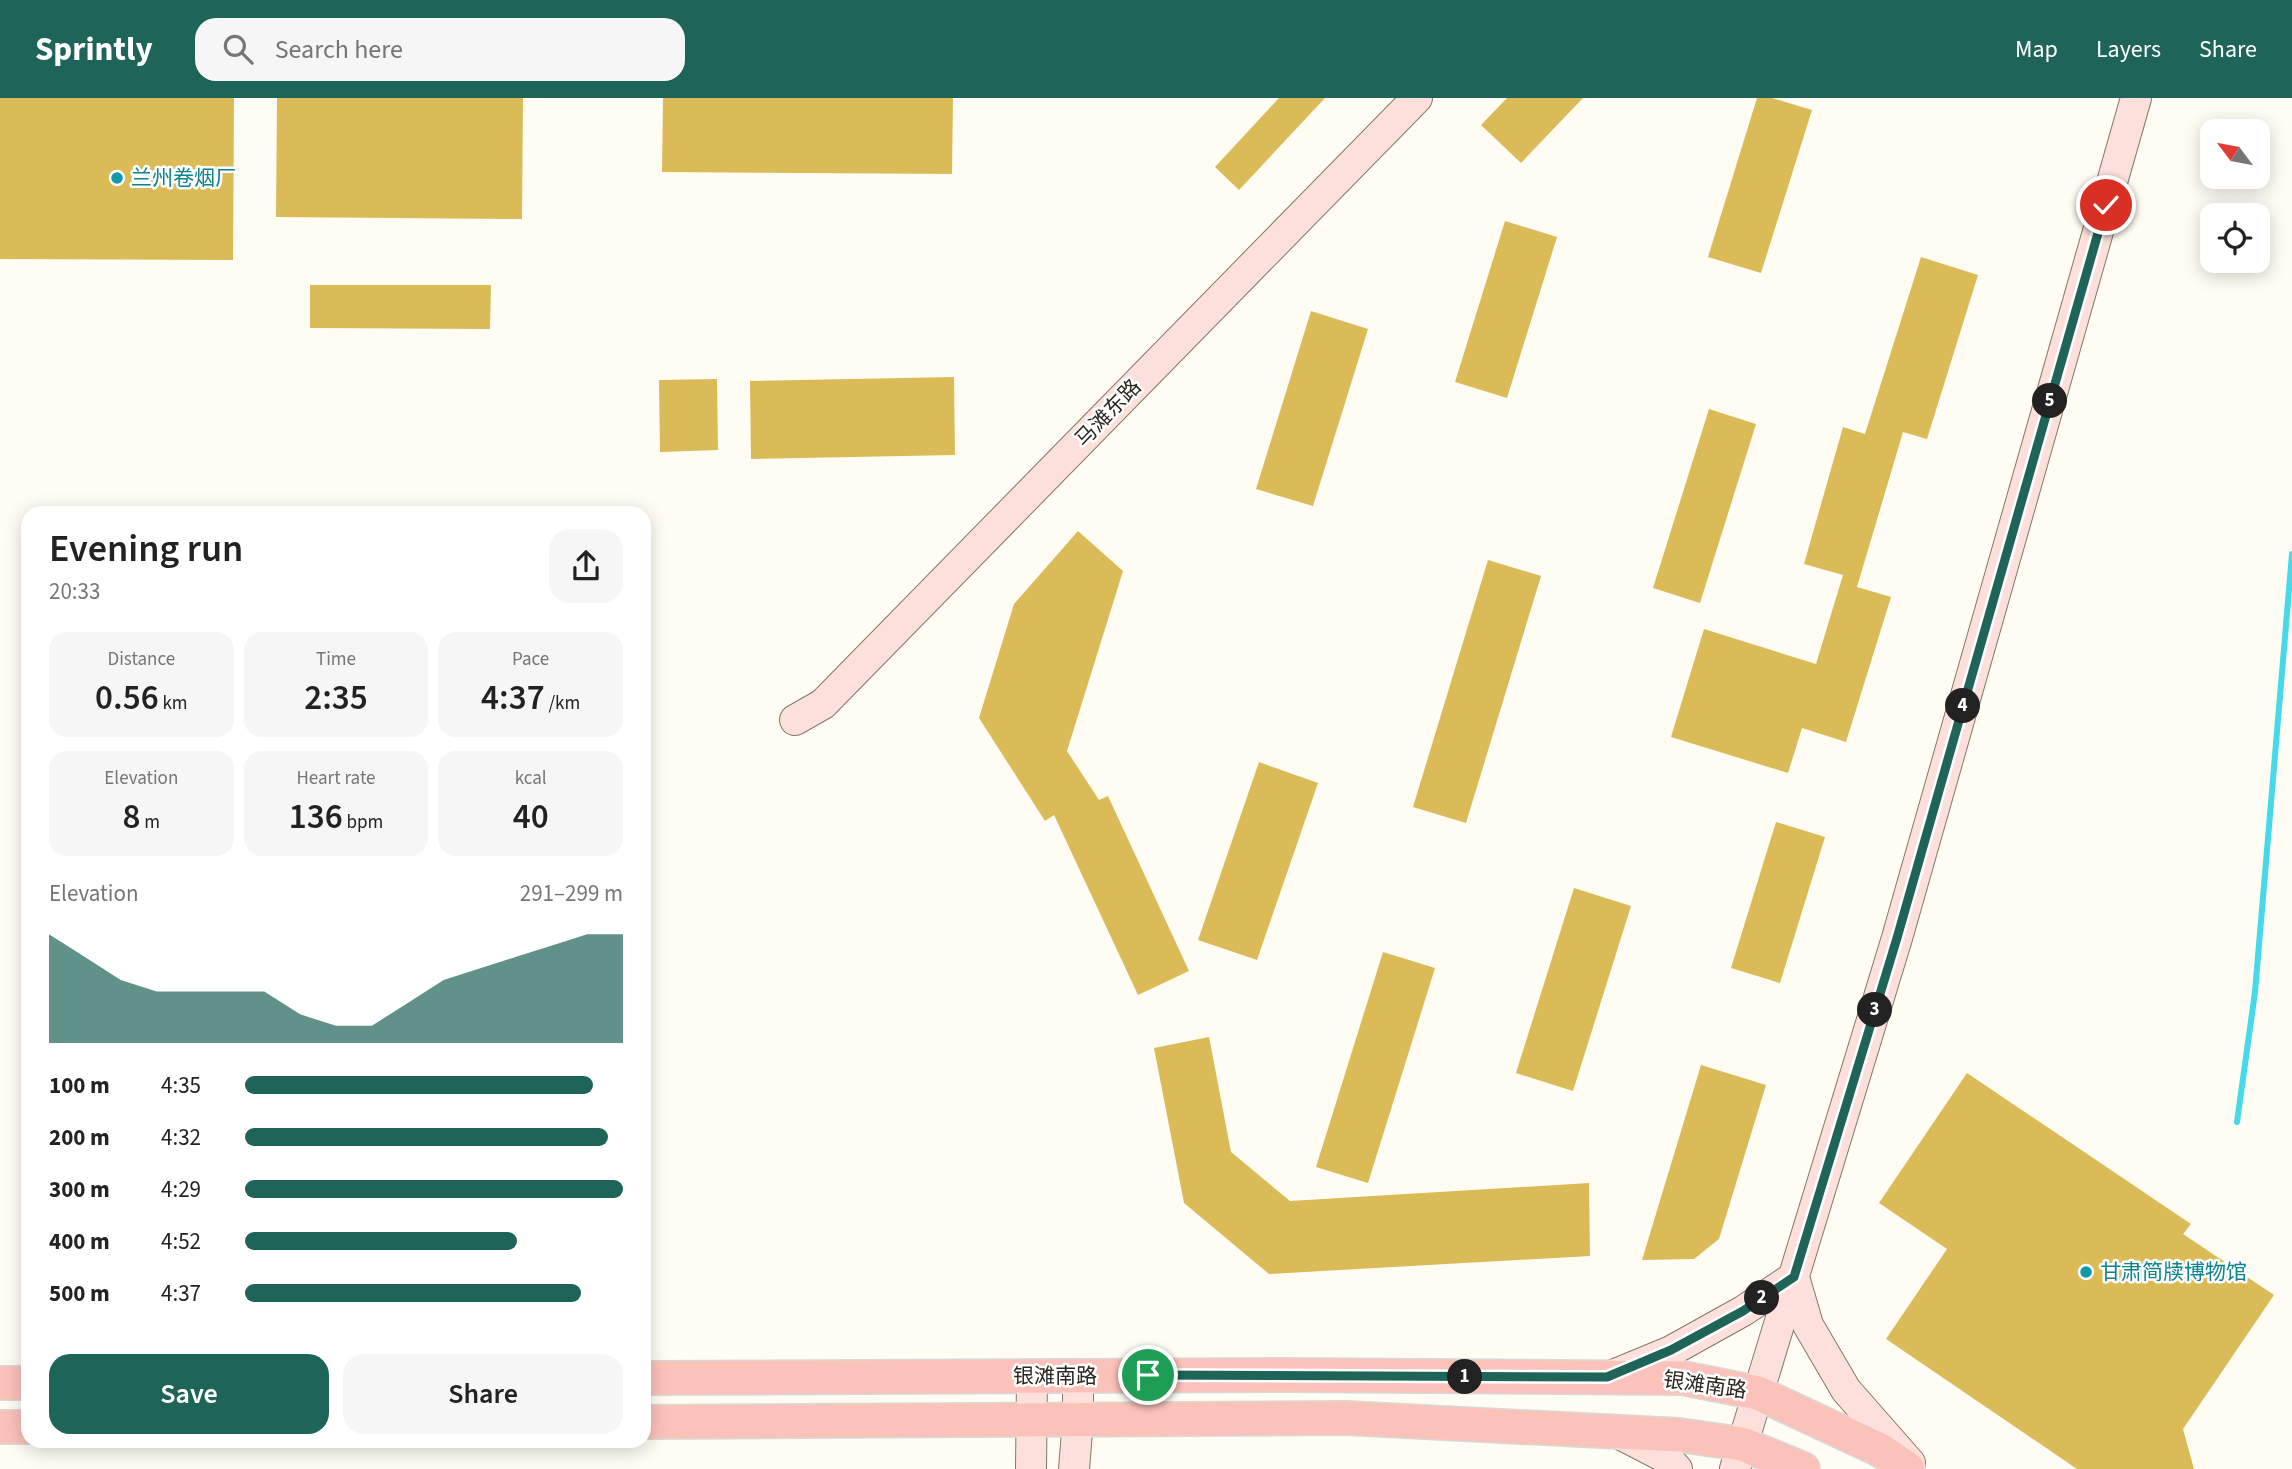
<!DOCTYPE html>
<html lang="en">
<head>
<meta charset="utf-8">
<style>
	:root { --surface:#fff; --page:#f6f6f6; --text:#222; --muted:#767676; --accent:#1e6458 }
	body { margin:0; font-family:"Source Sans 3","Noto Sans SC",sans-serif; background:var(--page); color:var(--text); height:100vh; display:flex; flex-direction:column; font-size:26px; white-space:nowrap }
	* { box-sizing:border-box; margin:0 }
	p { font-size:23px; color:var(--muted) }
	.icon { flex:none; width:38px; height:38px; fill:none; stroke:currentColor; stroke-width:2; stroke-linecap:round; stroke-linejoin:round }
	.map { position:relative; flex:1; overflow:hidden }
	.panel { position:absolute; left:21px; top:408px; width:630px; height:942px; display:flex; flex-direction:column; background:var(--surface); border-radius:21px; box-shadow:0 4px 18px #0003 }
	.panel>* { flex:none }
	.needle { width:46px; rotate:302deg }
	.tools { position:absolute; left:2200px; top:21px; display:grid; gap:14px }
	.tools a { display:grid; place-items:center; width:70px; height:70px; border-radius:14px; background:var(--surface); box-shadow:0 4px 18px #0003; font-size:35px }
	.pin { position:absolute; display:grid; place-items:center; width:60px; height:60px; color:#fff; margin:-30px; border:4px solid #fff; border-radius:50%; box-shadow:0 2px 7px #0007 }
	.km { position:absolute; width:35px; height:35px; margin:-18px; border-radius:50%; background:#222; color:#fff; font-size:19px; line-height:35px; text-align:center }
	.round { display:grid; place-items:center; flex:none; width:74px; height:74px; border-radius:21px; background:var(--page) }
	.headline { display:flex; align-items:center; justify-content:space-between; height:119px; padding:0 28px }
	h1 { font-size:38px; font-weight:600; line-height:52px }
	.metrics { display:grid; grid-template-columns:repeat(3,1fr); gap:10px; height:119px; padding:7px 28px }
	.metrics div { display:grid; align-content:center; border-radius:18px; background:var(--page); text-align:center }
	.metrics b { font-size:35px; font-weight:600 }
	.metrics small { font-size:19px; font-weight:400 }
	.metrics p { font-size:19px }
	.chart { height:196px; padding:14px 28px }
	.chart p { display:flex; justify-content:space-between }
	.chart svg { width:100%; height:126px; margin-top:7px; fill:var(--accent); opacity:.7 }
	.button { display:flex; gap:14px; margin-top:auto; padding:14px 28px }
	.button a { flex:1; height:80px; border-radius:21px; background:var(--accent); color:#fff; font-size:28px; font-weight:600; line-height:80px; text-align:center }
	.button a+a { background:var(--page); color:var(--text) }
	ul { padding:0 28px; list-style:none; font-size:23px }
	li { display:grid; grid-template-columns:112px 84px 1fr; align-items:center; height:52px }
	li i { height:18px; border-radius:9px; background:var(--accent) }
	header { display:flex; align-items:center; gap:42px; box-sizing:border-box; height:98px; padding:0 35px; background:var(--accent); color:#fff }
	header strong { font-size:33px }
	nav { display:flex; gap:38px; margin-inline-start:auto; font-size:24px }
	.search { width:490px; height:63px; background:var(--page); display:flex; align-items:center; gap:18px; box-sizing:border-box; padding:0 24px; border-radius:21px; color:var(--muted); font-size:26px }
	.map>svg:first-child { display:block }
</style>
</head>
<body>
<header>
<strong>Sprintly</strong>
<div class="search"><svg class="icon" aria-label="search" viewBox="0 0 24 24"><circle cx="10" cy="10" r="6"/><path d="M15 15l6 6"/></svg>Search here</div>
<nav><a>Map</a><a>Layers</a><a>Share</a></nav>
</header>
<div class="map">
<svg width="2292" height="1371" viewBox="0 0 2292 1371">
	<rect width="100%" height="100%" fill="#fffcf3"/>
	<g fill="none" stroke-linecap="round" stroke-linejoin="round">
		<path stroke="#45d9e9" stroke-width="6" d="M2237,1024L2255,894L2292,456"/>
	</g>
	<path fill="#dbbb58" d="M0,0H234L233,162L0,161Z
		M277,0H523L522,121L276,119Z
		M663,0H953L952,76L662,74Z
		M1279,0H1325L1239,92L1215,69Z
		M1507,0H1583L1521,65L1481,27Z
		M1757,0H1772L1812,12L1761,175L1708,159Z
		M1505,123L1557,139L1507,300L1455,284Z
		M1921,159L1978,177L1927,341L1903,334L1857,489L1891,499L1846,644L1802,630L1788,675L1671,639L1704,531L1816,566L1843,477L1804,466L1843,329L1865,336Z
		M310,187H491L490,231L310,230Z
		M1311,213L1368,231L1313,408L1256,391Z
		M954,279L955,357L751,361L750,283Z
		M717,281L718,352L660,354L659,282Z
		M1709,311L1756,326L1700,505L1653,490Z
		M1078,433L1123,473L1067,653L1099,702L1108,698L1189,873L1138,897L1054,717L1045,723L979,620L1014,506Z
		M1488,462L1541,478L1466,725L1413,709Z
		M1259,664L1318,685L1257,862L1198,842Z
		M1776,724L1825,739L1780,885L1731,870Z
		M1574,790L1631,808L1573,993L1516,975Z
		M1383,854L1435,870L1368,1085L1316,1069Z
		M1209,939L1231,1054L1290,1103L1589,1085L1590,1158L1269,1176L1184,1105L1154,950Z
		M1701,967L1766,987L1719,1141L1694,1161L1642,1162Z
		M1967,975L2191,1126L2183,1136L2274,1197L2183,1331L2194,1371H2077L1886,1241L1947,1151L1879,1105Z"/>
	<g fill="none" stroke-linecap="round" stroke-linejoin="round">
		<g stroke="#807965" stroke-width="32">
			<path id="secondary" d="M795,622L823,606L1417,0
				M1608,1279L1671,1253L1743,1213L1794,1179L1808,1227L1846,1292L1910,1365
				M1616,1334L1668,1361L1677,1371
				M1031,1371L1032,1278
				M1074,1371L1078,1321V1277
				M1735,1371L1897,840L2136,0"/>
		</g>
		<g stroke="#d9d8d7" stroke-width="36">
			<path id="primary" d="M644,1280L1288,1277L1683,1280L1758,1295L1880,1352L1908,1371
				M0,1285H28
				M644,1324L1346,1320L1679,1337L1742,1346L1803,1371
				M0,1329H28"/>
		</g>
		<use href="#secondary" stroke="#fde0dc" stroke-width="30"/>
		<use href="#primary" stroke="#fbc2ba" stroke-width="33"/>
	</g>
	<g fill="none" stroke-linecap="round" stroke-linejoin="round">
		<g stroke="#fff" stroke-width="14">
			<path id="route" d="M1148,1277L1607,1279L1671,1252L1743,1213L1794,1179L1897,840L2106,107"/>
		</g>
		<use href="#route" stroke="#1e6458" stroke-width="9"/>
	</g>
	<g fill="#0f9aa8" stroke="#fff" stroke-width="2.5">
		<circle cx="117" cy="80" r="7"/>
		<circle cx="2086" cy="1174" r="7"/>
	</g>
	<g text-anchor="middle" dominant-baseline="central" stroke-width="5" stroke-linejoin="round" paint-order="stroke">
		<g font-size="21" fill="#0d838f" stroke="#fff" text-anchor="start">
			<text x="131" y="80">兰州卷烟厂</text>
			<text x="2100" y="1174">甘肃简牍博物馆</text>
		</g>
		<g font-size="21" fill="#2a271f" stroke="#fff">
			<text transform="translate(1108 315) rotate(-46)">马滩东路</text>
			<text x="1055" y="1278">银滩南路</text>
			<text transform="translate(1705 1287) rotate(8)">银滩南路</text>
		</g>
	</g>
</svg>
<div class="tools">
<a><svg class="needle" viewBox="-14 -14 28 28"><path d="M0-13l5 13h-10z" fill="#e53935"/><path d="M0 13l5-13h-10z" fill="#767676"/></svg></a>
<a><svg class="icon" aria-label="locate" viewBox="0 0 24 24"><circle cx="12" cy="12" r="6"/><path d="M12 2v4M12 18v4M2 12h4M18 12h4"/></svg></a>
</div>
<div class="pin" style="left:1148px;top:1277px;background:#1e9e55"><svg class="icon" aria-label="arrive" viewBox="0 0 24 24"><path d="M6 21V4h12l-3 4 3 4H6"/></svg></div>
<div class="pin" style="left:2106px;top:107px;background:#d93025"><svg class="icon" aria-label="check" viewBox="0 0 24 24"><path d="M5 12l5 5 9-10"/></svg></div>
<b class="km" style="left:1465px;top:1279px">1</b>
<b class="km" style="left:1762px;top:1200px">2</b>
<b class="km" style="left:1875px;top:912px">3</b>
<b class="km" style="left:1963px;top:608px">4</b>
<b class="km" style="left:2050px;top:303px">5</b>
<section class="panel">
<div class="headline"><div><h1>Evening run</h1><p>20:33</p></div><a class="round"><svg class="icon" aria-label="share" viewBox="0 0 24 24"><path d="M12 15V3M7 8l5-5 5 5M5 13v7h14v-7"/></svg></a></div>
<div class="metrics">
<div><p>Distance</p><b>0.56<small> km</small></b></div>
<div><p>Time</p><b>2:35</b></div>
<div><p>Pace</p><b>4:37<small> /km</small></b></div>
</div>
<div class="metrics">
<div><p>Elevation</p><b>8<small> m</small></b></div>
<div><p>Heart rate</p><b>136<small> bpm</small></b></div>
<div><p>kcal</p><b>40</b></div>
</div>
<div class="chart"><p><span>Elevation</span>291–299 m</p>
<svg viewBox="0 0 160 44" preserveAspectRatio="none"><path d="M0 44V6L10 14L20 22L30 26L40 26L50 26L60 26L70 34L80 38L90 38L100 30L110 22L120 18L130 14L140 10L150 6L160 6V44z"/></svg>
</div>
<ul>
<li><b>100 m</b>4:35<i style="width:92%"></i></li>
<li><b>200 m</b>4:32<i style="width:96%"></i></li>
<li><b>300 m</b>4:29<i style="width:100%"></i></li>
<li><b>400 m</b>4:52<i style="width:72%"></i></li>
<li><b>500 m</b>4:37<i style="width:89%"></i></li>
</ul>
<div class="button"><a>Save</a><a>Share</a></div>
</section>
</div>
</body>
</html>
